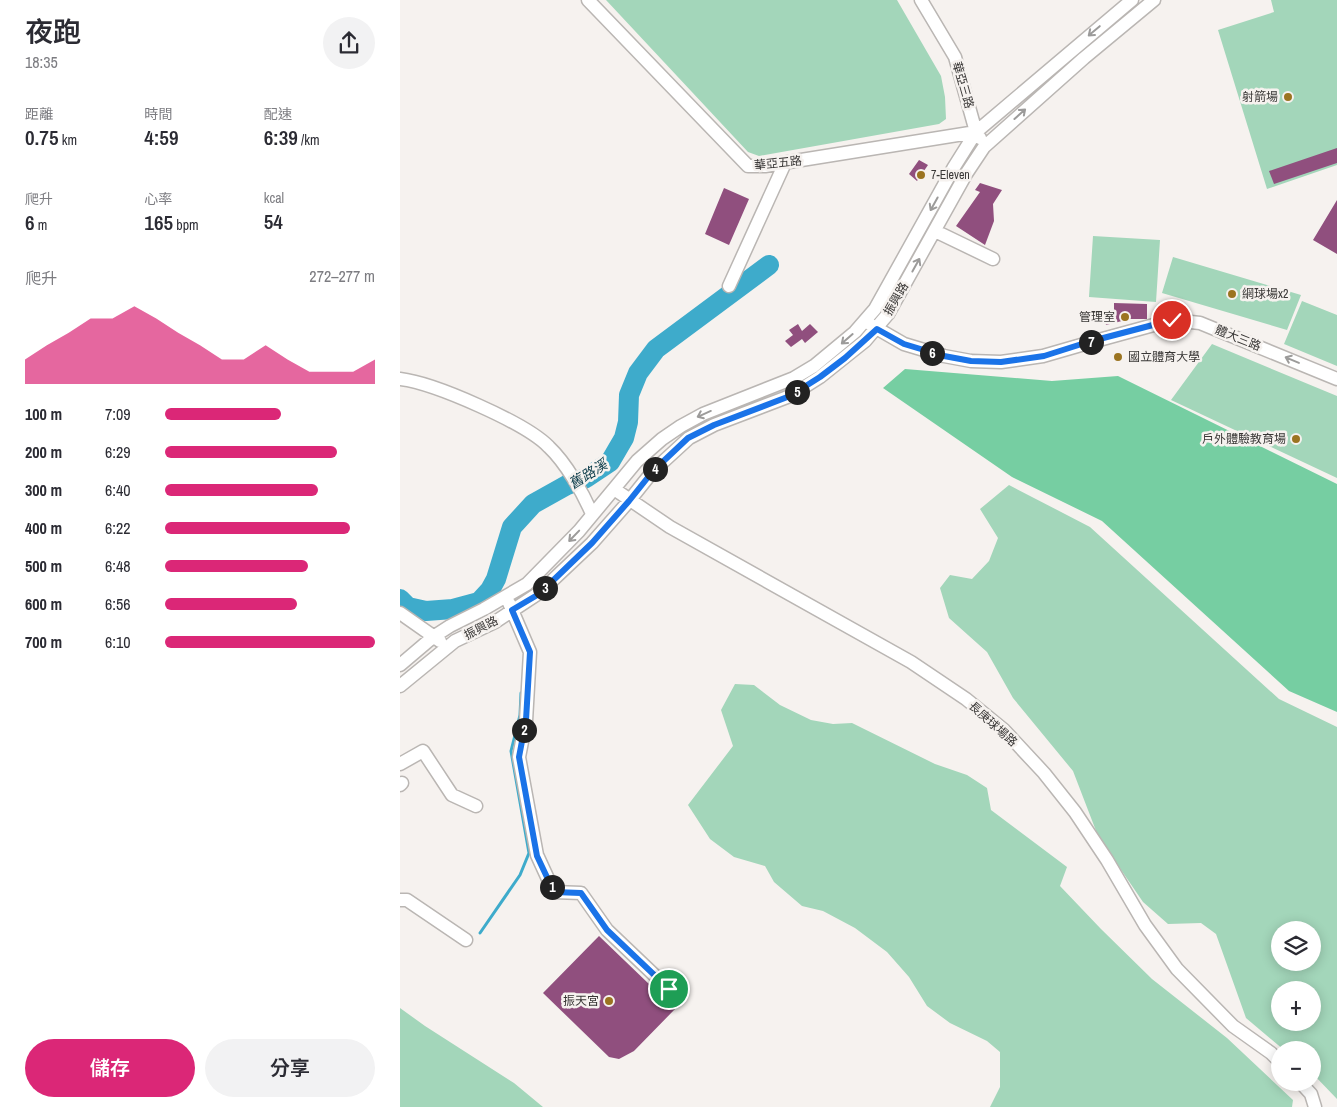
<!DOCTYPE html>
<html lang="zh-TW">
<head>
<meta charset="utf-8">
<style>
	:root { --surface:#fff; --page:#f2f2f3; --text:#2b2b33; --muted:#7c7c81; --accent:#db2777 }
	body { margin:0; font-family:"Archivo Narrow","Noto Sans TC",sans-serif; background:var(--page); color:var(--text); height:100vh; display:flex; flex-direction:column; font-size:19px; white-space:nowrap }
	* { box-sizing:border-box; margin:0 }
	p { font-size:16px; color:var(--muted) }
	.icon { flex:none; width:28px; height:28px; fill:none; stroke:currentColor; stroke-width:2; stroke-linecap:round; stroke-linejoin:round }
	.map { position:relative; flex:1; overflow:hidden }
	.drawer { display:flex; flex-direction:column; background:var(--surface); width:400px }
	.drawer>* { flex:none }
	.tools { position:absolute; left:871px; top:921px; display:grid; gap:10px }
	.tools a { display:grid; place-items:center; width:50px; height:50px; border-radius:50%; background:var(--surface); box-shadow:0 2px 12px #0003; font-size:25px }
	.pin { position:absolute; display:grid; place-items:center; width:42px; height:42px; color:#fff; margin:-21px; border:2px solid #fff; border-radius:50%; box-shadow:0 1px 5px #0007 }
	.km { position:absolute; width:25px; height:25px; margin:-12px; border-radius:50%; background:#222; color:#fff; font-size:14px; line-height:25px; text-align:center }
	.round { display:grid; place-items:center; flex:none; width:52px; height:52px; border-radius:26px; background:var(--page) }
	.summary { display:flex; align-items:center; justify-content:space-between; height:85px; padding:0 25px }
	h1 { font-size:28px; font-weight:600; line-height:38px }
	.metrics { display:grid; grid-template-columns:repeat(3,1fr); gap:8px; height:85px; padding:5px 25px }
	.metrics div { display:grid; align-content:center }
	.metrics b { font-size:21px; font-weight:600 }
	.metrics small { font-size:14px; font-weight:400 }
	.metrics p { font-size:14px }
	.chart { height:140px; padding:10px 25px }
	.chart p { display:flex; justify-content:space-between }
	.chart svg { width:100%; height:90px; margin-top:5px; fill:var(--accent); opacity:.7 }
	.button { display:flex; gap:10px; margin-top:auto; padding:10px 25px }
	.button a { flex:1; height:58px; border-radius:30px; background:var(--accent); color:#fff; font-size:20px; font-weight:600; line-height:58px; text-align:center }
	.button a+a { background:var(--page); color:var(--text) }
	ul { padding:0 25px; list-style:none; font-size:16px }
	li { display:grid; grid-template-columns:80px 60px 1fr; align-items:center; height:38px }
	li i { height:12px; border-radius:6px; background:var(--accent) }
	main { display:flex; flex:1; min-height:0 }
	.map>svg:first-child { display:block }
</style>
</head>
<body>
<main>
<section class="drawer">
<div class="summary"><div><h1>夜跑</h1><p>18:35</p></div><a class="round"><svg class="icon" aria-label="share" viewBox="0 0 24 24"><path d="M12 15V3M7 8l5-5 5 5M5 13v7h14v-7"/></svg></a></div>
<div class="metrics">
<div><p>距離</p><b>0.75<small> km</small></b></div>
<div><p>時間</p><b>4:59</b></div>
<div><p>配速</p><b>6:39<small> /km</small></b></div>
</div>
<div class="metrics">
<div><p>爬升</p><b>6<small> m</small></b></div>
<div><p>心率</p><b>165<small> bpm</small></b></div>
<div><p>kcal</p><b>54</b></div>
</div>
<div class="chart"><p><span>爬升</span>272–277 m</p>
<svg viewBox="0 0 160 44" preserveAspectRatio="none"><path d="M0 44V32L10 25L20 19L30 12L40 12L50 6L60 12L70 19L80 25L90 32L100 32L110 25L120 32L130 38L140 38L150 38L160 32V44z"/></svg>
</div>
<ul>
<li><b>100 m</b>7:09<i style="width:55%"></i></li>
<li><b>200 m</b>6:29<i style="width:82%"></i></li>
<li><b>300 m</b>6:40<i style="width:73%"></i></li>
<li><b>400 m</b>6:22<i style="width:88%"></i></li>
<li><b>500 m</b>6:48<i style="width:68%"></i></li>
<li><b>600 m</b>6:56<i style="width:63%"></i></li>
<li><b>700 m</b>6:10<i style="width:100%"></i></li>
</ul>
<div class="button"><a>儲存</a><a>分享</a></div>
</section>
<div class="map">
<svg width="937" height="1107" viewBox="0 0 937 1107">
	<rect width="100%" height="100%" fill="#f6f2ef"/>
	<path fill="#a3d6ba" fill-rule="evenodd" d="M206,0H497L541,76L545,97L546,119L539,124L359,156L348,152Z
		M871,0H937V165L867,189L818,30L874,12Z
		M693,236L760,240L756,302L689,297Z
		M773,257L901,295L887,330L762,293Z
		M902,301L937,315V366L884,344Z
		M812,344L937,396V478L771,400Z
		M609,485L690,527L879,699L937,727V1099L913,1074L912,1050H884L846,1018L816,934L801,923L768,924L743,902L698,836L673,771L613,698L587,652L549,618L540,588L550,575L572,579L589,561L598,538L580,509ZM880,930H912V962H880ZM880,990H912V1022H880Z
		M335,684L354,685L380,705L411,720L433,724L452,723L535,764L567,775L587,788L591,810L667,867L660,886L701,929L752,979L827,1038L893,1100L892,1107H590L600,1087V1052L587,1041L550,1023L527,1006L509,977L487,952L455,928L423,911L402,906L374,882L365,866L334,857L310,839L288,805L333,746L321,710Z
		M0,1008L25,1026L114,1083L143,1107H0Z"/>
	<path fill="#76cea2" d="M505,369L652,381L718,376L937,484V712L889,691L702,521L612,477L483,388Z"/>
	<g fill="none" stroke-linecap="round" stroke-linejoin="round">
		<path stroke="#3eabcb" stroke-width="3" d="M80,933L120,875L129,853L111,751L120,715L121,693"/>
		<path stroke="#3eabcb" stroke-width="20" d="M0,599L8,607L26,611L53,609L79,602L90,590L96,579L112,527L133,504L167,485L186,478L210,462L224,438L228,422L229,395L238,373L256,349L369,265"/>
	</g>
	<path fill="#904f7e" d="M937,148V163L874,184L869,171Z
		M519,160L528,165L517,181L509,174Z
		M580,183L602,190L593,204L594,221L585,245L556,226L580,192L575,190Z
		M324,188L349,199L329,245L305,234Z
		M937,200V254L913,240Z
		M714,303L747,304V319H730L706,325L703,314L714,311Z
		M398,324L402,331L410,324L418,332L405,343L402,339L391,347L385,341L393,335L389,330Z
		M199,936L275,1009L234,1051L219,1059L209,1057L143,993Z"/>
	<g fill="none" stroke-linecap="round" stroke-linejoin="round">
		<g stroke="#bab6b3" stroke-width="15">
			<path id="minor" d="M188,0L348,166H365L395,161L576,132
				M521,0L555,57L576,132L580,138
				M535,231L593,259
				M329,286L385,163
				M471,325L504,344L544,356L571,361L601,362L643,356L688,343L772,320L800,323L937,379
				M0,379C34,383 126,423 149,447C166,463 183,493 192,514
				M214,489L270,527L511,662L566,699L604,730L644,773L675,812L707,860L745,925L777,969L833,1026L871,1053L880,1062
				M109,603L130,652L126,721L119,757L137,855L154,892L181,893L207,930L269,989
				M0,613L40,641
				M0,665L33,637L50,626L84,609L127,584L179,531L237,461L262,439L281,426L303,414L394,378L414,366L455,332L475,309L554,167L576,132L732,0
				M0,686L55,641L95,622L139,593L192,543L229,501L253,471L289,438L314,425L390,396L420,377L465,341L488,314L566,174L584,147L684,58L754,0
				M0,764L23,751L52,795L76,806
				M0,785L2,783
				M0,900H7L66,940
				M900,1082L911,1094L915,1107"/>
		</g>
		<use href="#minor" stroke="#fff" stroke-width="12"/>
	</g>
	<defs><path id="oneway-shaft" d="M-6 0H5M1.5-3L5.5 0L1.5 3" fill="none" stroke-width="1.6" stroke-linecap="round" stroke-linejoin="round" transform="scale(1.25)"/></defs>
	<g stroke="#9c9b9a">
		<use href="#oneway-shaft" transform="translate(694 31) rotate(140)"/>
		<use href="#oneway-shaft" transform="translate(620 114) rotate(-42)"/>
		<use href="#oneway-shaft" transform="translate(534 204) rotate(119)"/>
		<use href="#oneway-shaft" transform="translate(516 265) rotate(-61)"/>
		<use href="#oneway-shaft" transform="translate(447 339) rotate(139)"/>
		<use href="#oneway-shaft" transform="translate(892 360) rotate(-157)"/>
		<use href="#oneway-shaft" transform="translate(304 414) rotate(156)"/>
		<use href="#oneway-shaft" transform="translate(174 536) rotate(134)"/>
	</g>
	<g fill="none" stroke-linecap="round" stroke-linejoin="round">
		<g stroke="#fff" stroke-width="10">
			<path id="route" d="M269,989L207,930L181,893L154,892L137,856L119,757L126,720L130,652L112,610L139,594L192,543L229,501L253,471L288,438L314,425L390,396L420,377L445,358L477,329L504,344L544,356L571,361L601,362L644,356L688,342L772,320"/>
		</g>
		<use href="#route" stroke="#1a73e8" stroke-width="6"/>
	</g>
	<g fill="#9b7421" stroke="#f6f2ef" stroke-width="2">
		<circle cx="888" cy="97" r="5"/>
		<circle cx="521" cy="175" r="5"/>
		<circle cx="832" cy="294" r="5"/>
		<circle cx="725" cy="317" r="5"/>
		<circle cx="718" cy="357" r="5"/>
		<circle cx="896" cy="439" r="5"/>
		<circle cx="209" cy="1001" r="5"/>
	</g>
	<g text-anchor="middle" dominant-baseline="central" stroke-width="5" stroke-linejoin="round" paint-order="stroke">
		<g font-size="12" fill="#393736" stroke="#f6f2ef">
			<text transform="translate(563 85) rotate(74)">華亞三路</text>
			<text transform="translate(378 163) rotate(-6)">華亞五路</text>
			<text transform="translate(496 299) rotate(-60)">振興路</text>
			<text transform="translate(838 338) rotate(22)">體大三路</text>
			<text transform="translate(81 628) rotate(-27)">振興路</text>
			<text transform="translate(593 724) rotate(42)">長庚球場路</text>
		</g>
		<g font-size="12" fill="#393736" stroke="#f6f2ef" text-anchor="end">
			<text x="878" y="97">射箭場</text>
			<text x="531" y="175" text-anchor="start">7-Eleven</text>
			<text x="842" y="294" text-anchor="start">網球場x2</text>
			<text x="715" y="317">管理室</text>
			<text x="728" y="357" text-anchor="start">國立體育大學</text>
			<text x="886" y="439">戶外體驗教育場</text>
			<text x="199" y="1001">振天宮</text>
		</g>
		<g font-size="14" font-style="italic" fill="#0c3c4a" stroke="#f6f2ef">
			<text transform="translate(188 474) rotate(-32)">舊路溪</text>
		</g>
	</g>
</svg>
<div class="tools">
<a><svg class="icon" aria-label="layers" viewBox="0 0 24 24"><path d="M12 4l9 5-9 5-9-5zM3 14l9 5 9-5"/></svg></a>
<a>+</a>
<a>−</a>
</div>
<div class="pin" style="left:269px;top:989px;background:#1e9e55"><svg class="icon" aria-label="arrive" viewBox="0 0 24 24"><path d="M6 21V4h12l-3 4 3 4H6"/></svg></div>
<div class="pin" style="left:772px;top:320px;background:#d93025"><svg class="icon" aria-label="check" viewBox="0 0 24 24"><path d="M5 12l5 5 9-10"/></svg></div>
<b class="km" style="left:152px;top:887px">1</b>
<b class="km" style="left:124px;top:730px">2</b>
<b class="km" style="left:145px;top:588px">3</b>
<b class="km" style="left:255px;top:469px">4</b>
<b class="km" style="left:397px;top:392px">5</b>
<b class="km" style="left:532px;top:353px">6</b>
<b class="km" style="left:691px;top:342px">7</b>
</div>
</main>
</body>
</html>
